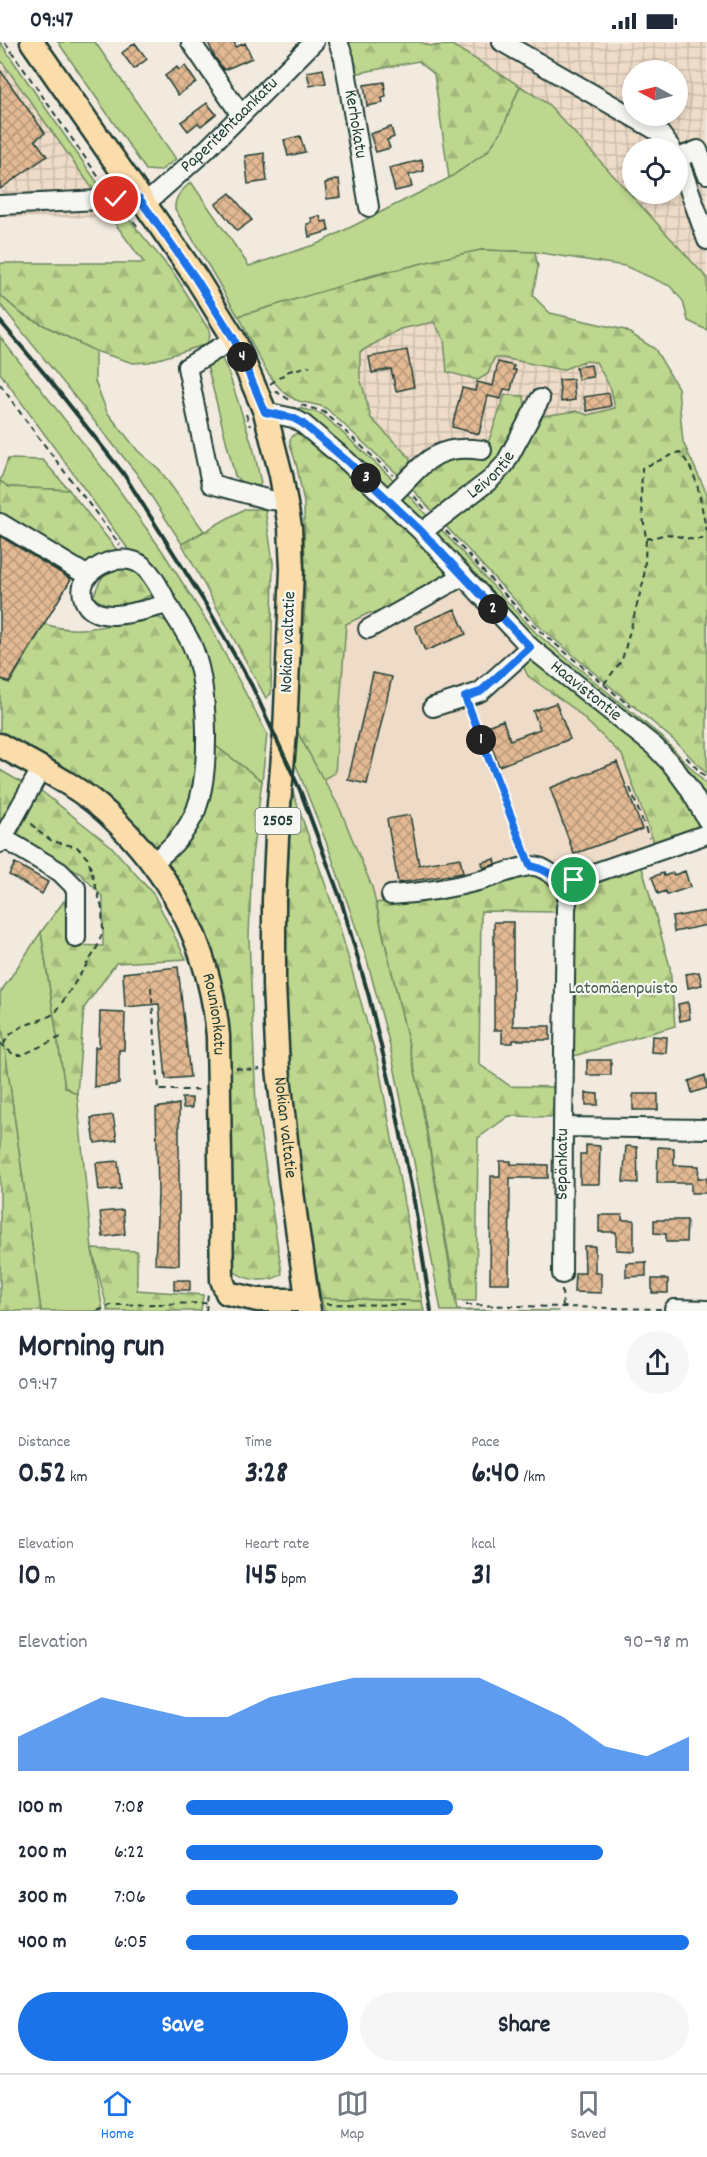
<!DOCTYPE html>
<html lang="en">
<head>
<meta charset="utf-8">
<style>
	:root { --surface:#fff; --page:#f6f6f7; --text:#1f2937; --muted:#747a83; --line:#e0e1e3; --accent:#1a73e8 }
	body { margin:0; font-family:Dekko,sans-serif; background:var(--page); color:var(--text); height:100vh; display:flex; flex-direction:column; font-size:22px; white-space:nowrap }
	* { box-sizing:border-box; margin:0 }
	p { font-size:20px; color:var(--muted) }
	.icon { flex:none; width:33px; height:33px; fill:none; stroke:currentColor; stroke-width:2; stroke-linecap:round; stroke-linejoin:round }
	.map { position:relative; height:1269px; overflow:hidden }
	.sheet { display:flex; flex-direction:column; background:var(--surface); flex:1 }
	.sheet>* { flex:none }
	.needle { width:39px; rotate:277deg }
	.buttons { position:absolute; left:622px; top:18px; display:grid; gap:12px }
	.buttons a { display:grid; place-items:center; width:66px; height:66px; border-radius:50%; background:var(--surface); box-shadow:0 3px 9px #0003; font-size:30px }
	.pin { position:absolute; display:grid; place-items:center; width:51px; height:51px; color:#fff; margin:-26px; border:3px solid #fff; border-radius:50%; box-shadow:0 2px 6px #0007 }
	.km { position:absolute; width:30px; height:30px; margin:-15px; border-radius:50%; background:#222; color:#fff; font-size:16px; line-height:30px; text-align:center }
	.round { display:grid; place-items:center; flex:none; width:63px; height:63px; border-radius:32px; background:var(--page) }
	.head { display:flex; align-items:center; justify-content:space-between; height:102px; padding:0 18px }
	h1 { font-size:33px; font-weight:700; line-height:45px }
	.metrics { display:grid; grid-template-columns:repeat(3,1fr); gap:9px; height:102px; padding:6px 18px }
	.metrics div { display:grid; align-content:center }
	.metrics b { font-size:30px; font-weight:700 }
	.metrics small { font-size:16px; font-weight:400 }
	.metrics p { font-size:16px }
	.chart { height:168px; padding:12px 18px }
	.chart p { display:flex; justify-content:space-between }
	.chart svg { width:100%; height:108px; margin-top:6px; fill:var(--accent); opacity:.7 }
	.primary-button { display:flex; gap:12px; margin-top:auto; padding:12px 18px }
	.primary-button a { flex:1; height:69px; border-radius:36px; background:var(--accent); color:#fff; font-size:24px; font-weight:700; line-height:69px; text-align:center }
	.primary-button a+a { background:var(--page); color:var(--text) }
	ul { padding:0 18px; list-style:none; font-size:20px }
	li { display:grid; grid-template-columns:96px 72px 1fr; align-items:center; height:45px }
	li i { height:15px; border-radius:8px; background:var(--accent) }
	.status { display:flex; justify-content:space-between; align-items:center; height:42px; padding:0 30px; background:var(--surface); direction:ltr }
	.status svg { height:16px; fill:currentColor }
	.menu { display:flex; justify-content:space-around; align-items:center; height:84px; border-top:2px solid var(--line); background:var(--surface); font-size:16px; color:var(--muted) }
	.menu a { display:grid; justify-items:center; gap:3px }
	.menu .active { color:var(--accent) }
	.map>svg:first-child { display:block }
</style>
</head>
<body>
<div class="status"><b>09:47</b><svg viewBox="0 0 49 12"><path d="M0 12V9h3v3zM5 12V6h3v6zM10 12V3h3v9zM15 12V0h3v12zM26 1h20v11H26zM47 4h2v5h-2z"/></svg></div>
<div class="map">
<svg width="707" height="1269" viewBox="0 0 707 1269">
	<defs>
		<pattern id="industrial-grid" width="8" height="8" patternUnits="userSpaceOnUse" patternTransform="scale(1.5)"><rect width="8" height="8" fill="#eedbc8"/><path d="M0 4h8M4 0v8" fill="none" stroke="#ccbdac"/></pattern>
		<pattern id="forest-firs" width="22" height="20" patternUnits="userSpaceOnUse" patternTransform="scale(1.5)"><rect width="22" height="20" fill="#bdd78e"/><path d="M5 1l3.5 6h-7zM16 11l3.5 6h-7z" fill="#a2b97b"/></pattern>
		<pattern id="building-cross-hatch" width="8" height="8" patternUnits="userSpaceOnUse" patternTransform="scale(1.5)"><rect width="8" height="8" fill="#e3b993"/><path d="M0 0l8 8M0 8l8-8" fill="none" stroke="#b79879"/></pattern>
	</defs>
	<rect width="100%" height="100%" fill="#f2eadf"/>
	<filter id="ink" filterUnits="userSpaceOnUse"><feTurbulence type="fractalNoise" baseFrequency=".0167" numOctaves="2"/><feDisplacementMap in="SourceGraphic" scale="12" xChannelSelector="R" yChannelSelector="G"/><feConvolveMatrix kernelMatrix="1 2 1 2 8 2 1 2 1" color-interpolation-filters="sRGB"/></filter>
	<g filter="url(#ink)">
		<path fill="#eedbc8" d="M454,535L533,617L528,634L573,666L622,713L655,803L549,837L376,861L372,845L340,767L323,737L335,731L346,582L369,571H392Z"/>
		<path fill="url(#industrial-grid)" fill-rule="evenodd" d="M420,0H707V236L548,62L453,3L430,4ZM633,28H678V74H633ZM633,106H678V152H633Z
			M0,17L97,153L111,176L0,175Z
			M434,279L444,298L488,332L494,316H502L562,328L584,319L596,320L611,347L615,366L588,373L576,369L536,375L505,353L489,398L480,412L430,426L410,416L371,376L360,335V310L400,287Z"/>
		<path fill="#bdd78e" stroke="#6e8a61" stroke-width="1.5" d="M0,0L101,146V150L97,153L0,17Z
			M58,0H95L176,117L160,129L146,128Z
			M520,44L548,62L707,236V288L688,279L683,259L670,244L625,224L535,210L481,208L373,233L330,248L238,274L175,167C174,154 183,148 191,140L249,224L317,202L449,136L487,110L501,90Z
			M0,253L22,272L95,309V339L107,370L138,409L159,427L204,489L182,502L137,432L0,262Z
			M0,295L112,438L163,510L211,586L267,692L262,739L213,702L203,617L131,511L0,331Z
			M218,315L222,317L228,329L254,409L261,441L259,444C248,447 243,442 235,434L207,323Z
			M299,366L322,372L398,442L393,444L379,442L298,368Z
			M8,417L43,418L69,448L9,445L0,439Z
			M405,449L430,477L423,479L398,455Z
			M438,484L536,591L662,695L707,743V765L529,598L430,490Z
			M296,687L340,767L372,845L419,1046L457,1268L559,1269H441L414,1120L389,1000L367,918L330,810L294,718Z
			M41,890L65,1045L77,1052L92,1207L103,1269H41L0,971V951Z
			M321,1256L422,1259L424,1269H324Z"/>
		<path fill="url(#forest-firs)" stroke="#6e8a61" stroke-width="1.5" d="M348,0H420L430,4L452,3L520,44L501,90L487,110L449,136L434,32L418,19L354,32Z
			M123,170L175,233L209,288L210,294L207,302L149,320L133,321L95,309L22,272L0,253V222L3,221H144L111,176Z
			M481,208L535,210L538,225L533,254L550,271L625,288L655,307L678,346L683,400L707,452V732L677,701L540,585L442,480L536,375L576,369L588,373L615,366L611,347L596,320L584,319L562,328L503,316H494L488,332L478,338L447,330L444,298L434,280L400,287L360,310V335L371,376L410,416L409,428L403,437L327,367C317,361 306,362 296,358C268,346 252,299 239,274C319,251 399,224 481,208Z
			M505,353L524,354L526,373L502,421L436,473L410,445L430,426L450,415L480,412L489,398Z
			M301,391L381,460L454,535L392,571H369L346,582L335,731L323,737L296,687L305,561L304,461L297,425L290,402V397L295,392Z
			M0,439L9,445L69,448L117,508L81,526L0,476Z
			M244,467H265L273,520L271,652L266,656L182,502Z
			M122,526L134,527L144,537L153,552C133,562 113,570 93,555C101,537 101,529 122,526Z
			M148,571L170,581C178,597 188,614 193,631C203,664 201,737 187,768C180,784 169,795 156,808L116,762L0,693V636L10,641L45,582C77,594 116,583 148,571Z
			M533,617L665,724L700,779L697,789L655,803L622,713L573,666L528,634L524,626L526,618Z
			M213,702L262,739L252,814L249,895L256,1063L282,1232C268,1242 245,1239 232,1228L227,1002L165,819L192,789Z
			M0,728L24,742L0,790Z
			M40,748L111,804L154,853L186,917L116,921L84,966L77,1052L65,1045L41,890L64,859L71,903L103,904V855L81,832L16,796Z
			M293,750L337,876L378,1020L422,1259L321,1256C297,1129 284,998 286,868C287,828 290,789 293,750Z
			M641,822L670,925L675,984L574,1014L575,869C579,834 613,832 641,822Z
			M537,827C555,842 557,848 557,870L481,869L479,1022L510,1044L555,1045L554,1075L509,1074L478,1096L476,1259H457L419,1046L376,861L416,856Z
			M0,971L41,1269H0Z
			M92,1207L137,1209V1248L203,1253L201,1269H108Z"/>
		<path fill="url(#building-cross-hatch)" stroke="#1f3d34" stroke-width="1.5" d="M208,0H234L236,5L245,1L252,16L224,28L214,14Z
			M135,1L147,17L134,27L122,11Z
			M185,24L196,40L178,53L165,34L177,25L179,28Z
			M323,27L326,41L310,44L307,30Z
			M0,28L45,91L35,98L47,114L0,147Z
			M384,40L386,55L382,56L383,61L367,64L364,43Z
			M207,61L216,72L201,84L198,81L188,89L181,80Z
			M391,85L394,95L387,98L390,106L376,110L370,92Z
			M300,94L305,110L288,114L284,98Z
			M264,111L267,139L248,142L245,114Z
			M422,118L424,129L409,133L412,145L395,149L389,126Z
			M339,137L341,155L327,157L325,141Z
			M230,151L252,178L237,189L216,162Z
			M320,174L322,180L327,179L329,189L309,195L307,182L312,181L311,176Z
			M407,308L414,345L396,349L391,327L372,331L369,315Z
			M498,320L514,324L513,328H516L511,348L504,347L501,357L488,354L479,392L452,385L462,346L475,349L477,340L493,344Z
			M591,323L593,335L578,337L576,325Z
			M573,337L575,358L561,360L559,338Z
			M609,351L611,364L587,369L584,355Z
			M0,494L71,537L9,641L0,636Z
			M455,567L466,592L425,609L415,584Z
			M373,631L392,635L367,742L348,738Z
			M556,661L570,697L499,724L484,685L503,678L510,698L540,687L533,669Z
			M617,720L642,787L574,812L550,746Z
			M410,773L419,823L460,816L463,831L398,841L387,777Z
			M495,817L496,822L483,826L482,820Z
			M15,821L48,840L42,852L9,833Z
			M685,829L690,845L667,853L666,849L658,852L652,835L663,831L664,834L673,831L674,833Z
			M706,869L707,883L674,890L672,875Z
			M494,880H513V984H550V998H513V1001H502V988H494Z
			M178,925L190,1035L166,1037L159,962L125,965L123,931Z
			M699,930L702,943L688,946L686,932Z
			M688,960L690,977L680,979L678,962Z
			M100,970L125,971L124,1008H119V1042L94,1045L95,1005H99Z
			M652,994L667,995L666,1011L651,1010Z
			M587,1018H611V1033H587Z
			M705,1033L707,1046L692,1051L689,1039Z
			M586,1051L598,1052V1063H586Z
			M633,1052H658V1068H633Z
			M182,1056H192V1066H183Z
			M179,1062V1223L155,1222L158,1151L156,1066Z
			M113,1073L117,1098L95,1101L91,1076Z
			M586,1103L600,1104L599,1142H580V1112H586Z
			M626,1104L637,1105L638,1141L623,1140Z
			M658,1105L674,1106V1123L699,1124L698,1136H707V1151H691V1141H657Z
			M118,1119L121,1147L99,1149L96,1121Z
			M500,1119H511V1122L548,1123V1136H510L509,1241H490L491,1134H500Z
			M123,1168L125,1192L103,1195L100,1170Z
			M599,1173H622V1178H634V1209L616,1208V1190H599Z
			M654,1178H687L686,1200H666V1192L654,1191Z
			M584,1204H595V1231H601V1251L574,1250L575,1231H585Z
			M646,1220V1234L626,1235V1221Z
			M652,1237H668V1251H652Z
			M174,1238H190V1248H174Z"/>
		<g fill="none" stroke-linecap="round" stroke-linejoin="round">
			<g stroke="#1f3d34" stroke-width="22">
				<g id="minor">
					<path d="M191,0L241,73"/>
					<path id="s1" d="M338,0L344,16L369,165"/>
					<path d="M502,0L659,90L671,106"/>
					<path d="M678,116L707,198"/>
					<path d="M678,116L698,108L707,132"/>
					<path d="M0,163L139,156"/>
					<path id="s2" d="M144,163L207,107L314,0"/>
					<path d="M234,297L187,325L211,442L270,458L286,459"/>
					<path id="s3" d="M265,370L293,376L302,381L347,419L422,490L530,605L654,704L673,724L689,746L707,778"/>
					<path d="M388,457C421,427 431,400 482,408"/>
					<path d="M0,481L88,534"/>
					<path id="s4" d="M422,490L490,438L505,422L540,357"/>
					<path d="M368,587L463,534"/>
					<path d="M433,665L480,650L530,605"/>
					<path d="M3,796L60,830L76,846V896"/>
					<path d="M0,801L41,727"/>
					<path d="M153,820C172,806 187,790 196,768C211,729 209,640 191,601C185,589 177,578 170,566C163,553 154,533 143,524C121,506 73,528 84,558C95,586 146,567 168,562"/>
					<path d="M391,853C421,851 452,846 482,838C497,834 516,825 531,824C548,823 552,840 574,838L707,792"/>
					<path d="M563,1085L566,866L569,850L574,838"/>
					<path id="s5" d="M562,1232L563,1085L707,1087"/>
					<path d="M674,1267L707,1268"/>
				</g>
			</g>
			<g stroke="#1f3d34" stroke-width="27">
				<g id="major">
					<path id="s6" d="M32,0L197,237L234,297L265,370L281,433L290,485L292,527L285,690L278,774L274,859V943L278,1026L291,1143L309,1269"/>
					<path id="s7" d="M0,703C36,724 77,743 107,771C173,832 210,905 218,994L222,1238L227,1251L258,1258H307"/>
				</g>
			</g>
			<path stroke="#1f3d34" stroke-width="2" stroke-dasharray="6 4.5" stroke-linecap="butt" d="M5,0L104,143
				M127,171L138,185
				M0,342L24,376L120,503
				M270,342L289,329L310,324
				M275,349L293,360
				M301,363L324,370L393,433
				M246,372L250,384
				M414,454L426,468
				M446,489L535,585L631,665
				M646,497L668,492L695,498L707,496
				M604,642L622,618L644,537L646,497L641,458L642,426L679,410C701,433 699,461 707,489
				M469,667L525,810
				M686,715L707,737
				M630,746L649,796
				M151,945L159,1048H202
				M0,1001L14,1013H22L63,994
				M4,1002C14,980 38,983 56,970L96,908L103,889L102,866L88,817L77,805L52,799L39,790L30,780
				M236,1026L253,1028L260,1027
				M562,1248L563,1269
				M326,1262L405,1263
				M466,1263L661,1267
				M97,1269L111,1263L207,1261
				M206,1269L208,1251"/>
			<use href="#minor" stroke="#f6f6f2" stroke-width="18"/>
			<use href="#major" stroke="#fbddab" stroke-width="22"/>
			<path stroke="#1f3d34" stroke-width="4" d="M0,279L48,336L123,431L205,561L252,644L300,748L341,858L369,955L393,1053L414,1159L431,1269"/>
		</g>
	</g>
	<g fill="none" stroke-linecap="round" stroke-linejoin="round" filter="url(#ink)">
		<g stroke="#fff" stroke-width="12">
			<path id="route" d="M116,157L139,156L196,237L234,297L265,370L293,376L302,381L347,419L422,490L530,605L480,650L465,655L530,824C548,826 554,840 574,838"/>
		</g>
		<use href="#route" stroke="#1a73e8" stroke-width="8"/>
	</g>
	<g text-anchor="middle" dominant-baseline="central" stroke-width="4.5" stroke-linejoin="round" paint-order="stroke">
		<rect fill="#f6f6f2" stroke="#60746d" stroke-width="1.5" x="255.5" y="766" width="45" height="26" rx="4.5"/>
		<g font-size="16" font-weight="bold" fill="#1f3d34">
			<text x="278" y="779">2505</text>
		</g>
		<g font-size="18" fill="#1f3d34" stroke="#f6f6f2">
			<text stroke="none"><textPath href="#s1" startOffset="84">Kerhokatu</textPath></text>
			<text stroke="none"><textPath href="#s2" startOffset="117">Paperitehtaankatu</textPath></text>
			<text stroke="none"><textPath href="#s4" startOffset="90">Leivontie</textPath></text>
			<text transform="translate(289 600) rotate(-88)">Nokian valtatie</text>
			<text stroke="none"><textPath href="#s3" startOffset="430">Haavistontie</textPath></text>
			<text stroke="none"><textPath href="#s7" startOffset="360">Rounionkatu</textPath></text>
			<text stroke="none"><textPath href="#s6" startOffset="1158">Nokian valtatie</textPath></text>
			<text stroke="none"><textPath href="#s5" startOffset="110">Sepänkatu</textPath></text>
		</g>
		<g font-size="18" fill="#3f5c46" stroke="#f6f6f2">
			<text x="623" y="947">Latomäenpuisto</text>
		</g>
	</g>
</svg>
<div class="buttons">
<a><svg class="needle" viewBox="-14 -14 28 28"><path d="M0-13l5 13h-10z" fill="#e53935"/><path d="M0 13l5-13h-10z" fill="#747a83"/></svg></a>
<a><svg class="icon" aria-label="locate" viewBox="0 0 24 24"><circle cx="12" cy="12" r="6"/><path d="M12 2v4M12 18v4M2 12h4M18 12h4"/></svg></a>
</div>
<div class="pin" style="left:574px;top:838px;background:#1e9e55"><svg class="icon" aria-label="arrive" viewBox="0 0 24 24"><path d="M6 21V4h12l-3 4 3 4H6"/></svg></div>
<div class="pin" style="left:116px;top:157px;background:#d93025"><svg class="icon" aria-label="check" viewBox="0 0 24 24"><path d="M5 12l5 5 9-10"/></svg></div>
<b class="km" style="left:481px;top:698px">1</b>
<b class="km" style="left:493px;top:567px">2</b>
<b class="km" style="left:366px;top:436px">3</b>
<b class="km" style="left:242px;top:315px">4</b>
</div>
<section class="sheet">
<div class="head"><div><h1>Morning run</h1><p>09:47</p></div><a class="round"><svg class="icon" aria-label="share" viewBox="0 0 24 24"><path d="M12 15V3M7 8l5-5 5 5M5 13v7h14v-7"/></svg></a></div>
<div class="metrics">
<div><p>Distance</p><b>0.52<small> km</small></b></div>
<div><p>Time</p><b>3:28</b></div>
<div><p>Pace</p><b>6:40<small> /km</small></b></div>
</div>
<div class="metrics">
<div><p>Elevation</p><b>10<small> m</small></b></div>
<div><p>Heart rate</p><b>145<small> bpm</small></b></div>
<div><p>kcal</p><b>31</b></div>
</div>
<div class="chart"><p><span>Elevation</span>90–98 m</p>
<svg viewBox="0 0 160 44" preserveAspectRatio="none"><path d="M0 44V30L10 22L20 14L30 18L40 22L50 22L60 14L70 10L80 6L90 6L100 6L110 6L120 14L130 22L140 34L150 38L160 30V44z"/></svg>
</div>
<ul>
<li><b>100 m</b>7:08<i style="width:53%"></i></li>
<li><b>200 m</b>6:22<i style="width:83%"></i></li>
<li><b>300 m</b>7:06<i style="width:54%"></i></li>
<li><b>400 m</b>6:05<i style="width:100%"></i></li>
</ul>
<div class="primary-button"><a>Save</a><a>Share</a></div>
</section>
<nav class="menu">
<a class="active"><svg class="icon" aria-label="home" viewBox="0 0 24 24"><path d="M3 11l9-7 9 7M6 9v11h12V9"/></svg>Home</a>
<a><svg class="icon" aria-label="map" viewBox="0 0 24 24"><path d="M3 6l6-2 6 2 6-2v14l-6 2-6-2-6 2zM9 4v14M15 6v14"/></svg>Map</a>
<a><svg class="icon" aria-label="saved" viewBox="0 0 24 24"><path d="M7 4h10v16l-5-4-5 4z"/></svg>Saved</a>
</nav>
</body>
</html>
